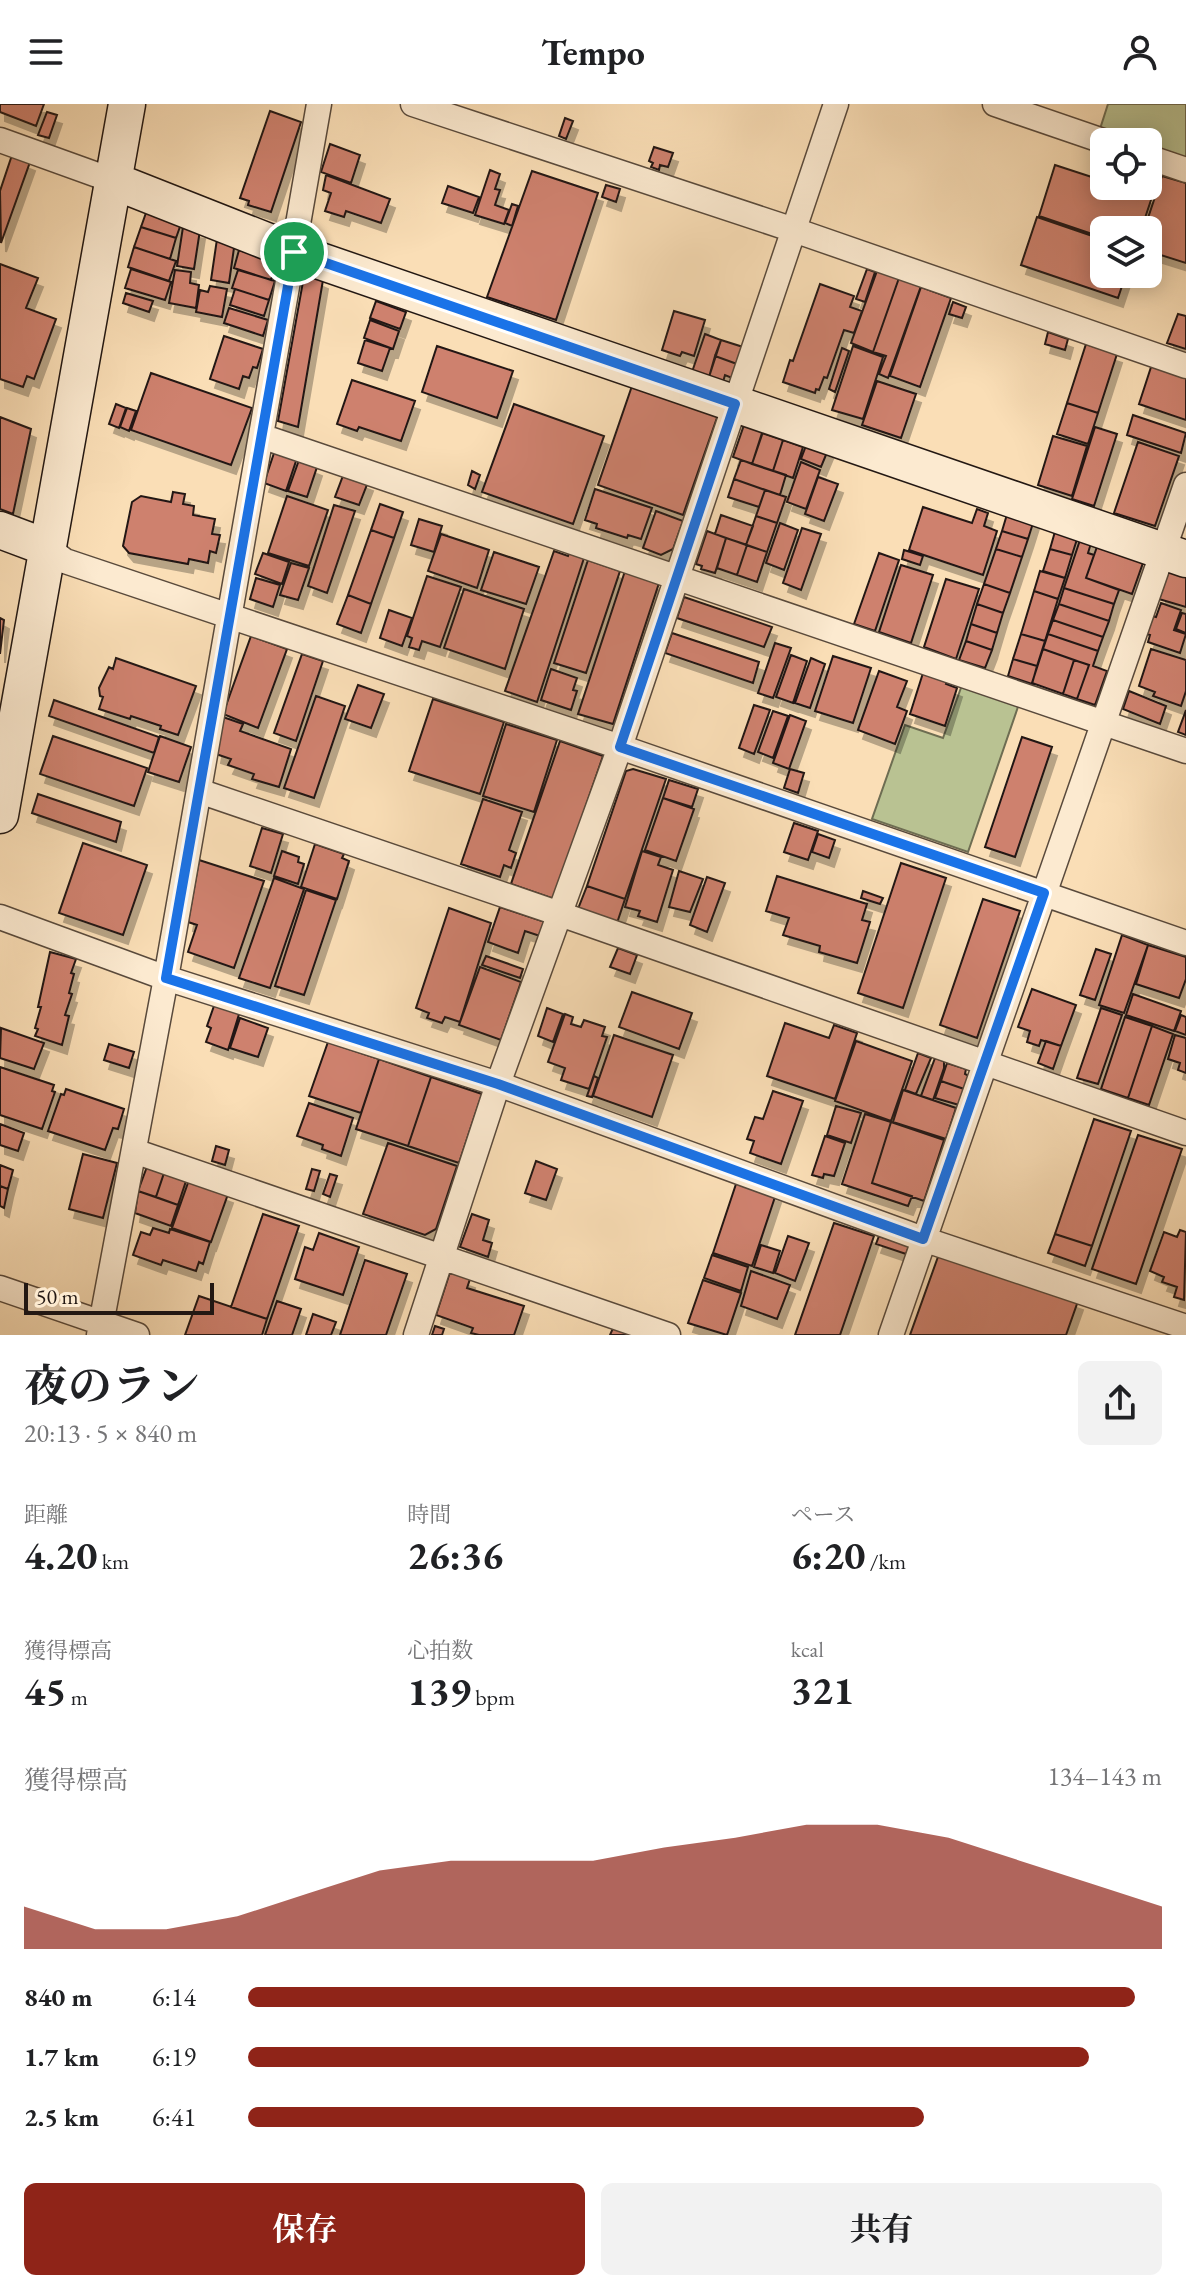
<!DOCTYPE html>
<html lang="ja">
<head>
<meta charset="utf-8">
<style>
	:root { --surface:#fff; --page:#f2f2f2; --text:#202124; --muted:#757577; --accent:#8f2418 }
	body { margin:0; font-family:"EB Garamond","Noto Serif JP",serif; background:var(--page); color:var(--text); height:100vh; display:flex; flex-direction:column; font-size:30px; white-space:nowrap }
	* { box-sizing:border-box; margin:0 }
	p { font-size:26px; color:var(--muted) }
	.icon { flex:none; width:44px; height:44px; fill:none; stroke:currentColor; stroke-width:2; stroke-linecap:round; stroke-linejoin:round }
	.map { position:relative; height:1231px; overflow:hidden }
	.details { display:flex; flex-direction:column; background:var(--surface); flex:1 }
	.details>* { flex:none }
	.fabs { position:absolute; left:1090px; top:24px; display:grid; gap:16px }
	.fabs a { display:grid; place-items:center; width:72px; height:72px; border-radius:12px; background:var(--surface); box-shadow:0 4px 20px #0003; font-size:40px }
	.scale { position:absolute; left:24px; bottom:20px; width:190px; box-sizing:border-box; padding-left:8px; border:4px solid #231813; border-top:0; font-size:22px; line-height:28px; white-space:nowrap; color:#231813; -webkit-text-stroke:6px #fcead0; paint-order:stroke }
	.pin { position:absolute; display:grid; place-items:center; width:68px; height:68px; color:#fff; margin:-34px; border:4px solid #fff; border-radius:50%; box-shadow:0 2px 8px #0007 }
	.round { display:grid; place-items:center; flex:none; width:84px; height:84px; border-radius:12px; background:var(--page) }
	.head { display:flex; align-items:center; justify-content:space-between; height:136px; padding:0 24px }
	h1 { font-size:44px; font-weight:700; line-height:60px }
	.stats { display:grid; grid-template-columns:repeat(3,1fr); gap:12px; height:136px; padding:8px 24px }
	.stats div { display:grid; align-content:center }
	.stats b { font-size:40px; font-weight:700 }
	.stats small { font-size:22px; font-weight:400 }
	.stats p { font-size:22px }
	.chart { height:224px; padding:16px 24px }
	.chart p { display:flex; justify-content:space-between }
	.chart svg { width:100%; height:144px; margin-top:8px; fill:var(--accent); opacity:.7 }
	.action { display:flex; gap:16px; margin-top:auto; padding:16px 24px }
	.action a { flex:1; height:92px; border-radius:12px; background:var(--accent); color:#fff; font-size:32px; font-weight:700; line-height:92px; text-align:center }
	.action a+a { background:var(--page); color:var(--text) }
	ul { padding:0 24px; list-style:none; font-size:26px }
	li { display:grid; grid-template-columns:128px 96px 1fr; align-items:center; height:60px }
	li i { height:20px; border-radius:10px; background:var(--accent) }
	header { display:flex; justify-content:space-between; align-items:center; height:104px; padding:0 24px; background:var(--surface); font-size:36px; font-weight:700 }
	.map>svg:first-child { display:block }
</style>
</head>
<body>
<header><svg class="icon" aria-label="menu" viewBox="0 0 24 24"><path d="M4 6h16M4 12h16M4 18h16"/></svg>Tempo<svg class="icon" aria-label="person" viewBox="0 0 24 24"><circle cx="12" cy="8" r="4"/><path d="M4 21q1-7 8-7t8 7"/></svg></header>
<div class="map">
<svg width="1186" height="1231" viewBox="0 0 1186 1231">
	<defs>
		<filter id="shadow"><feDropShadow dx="5" dy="9" stdDeviation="0" flood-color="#0004"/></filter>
	</defs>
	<rect width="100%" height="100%" fill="#fadeb6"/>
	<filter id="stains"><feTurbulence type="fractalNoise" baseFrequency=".0025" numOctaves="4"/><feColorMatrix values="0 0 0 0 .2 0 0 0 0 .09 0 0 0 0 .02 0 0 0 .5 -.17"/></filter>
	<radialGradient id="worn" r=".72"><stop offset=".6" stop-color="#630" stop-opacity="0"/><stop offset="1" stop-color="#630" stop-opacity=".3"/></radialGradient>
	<path fill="#b9c292" stroke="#6e6d52" stroke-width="2" d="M1108,0H1186V55L1148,42V38H1137L1100,25Z
		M962,581L1019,600L968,748L872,715L905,621L943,634Z"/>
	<path fill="#ce816e" stroke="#231813" stroke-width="2" filter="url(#shadow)" d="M0,0H44L36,22L0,8Z
		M270,7L301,18L271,108L248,101L249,97L240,94Z
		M47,8L57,11L49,34L38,31Z
		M565,14L573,17L566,35L559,32Z
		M330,40L360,51L351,79L321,68Z
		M654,43L673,49L668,63L660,61L659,66L651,63L653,59L649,57Z
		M12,51L30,58L1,139L0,87Z
		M1055,61L1104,77V82H1118L1152,93L1141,126H1104V134L1039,112Z
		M490,66L500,70L495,85L500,86L495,101L509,106L504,120L475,111Z
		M532,67L598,89L556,216L487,193Z
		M326,71L390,95L381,119L346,107L344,113L325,107L331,89L323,86Z
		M1162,72L1186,79V159L1148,147V126H1144Z
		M606,81L620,85L616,98L602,93Z
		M448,82L479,93L473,109L442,99Z
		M512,100L518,102L512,122L505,119Z
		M147,106L182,117L176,134L141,123Z
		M1037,113L1104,136V170H1126L1118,194L1021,161Z
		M141,123L176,134L170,155L134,143Z
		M183,123L200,126L194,165L177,162Z
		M217,135L235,137L229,179L211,176Z
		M134,143L176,157L169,177L128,163Z
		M239,146L277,158L271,176L234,164Z
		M0,160L38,174L26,204L56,215L34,275L27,272L23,283L0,275Z
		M131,165L171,178L165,196L125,184Z
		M867,165L875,168L865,198L856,195Z
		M175,166L191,168L190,179L199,181L196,204L169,199Z
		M238,166L275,177L269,196L232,184Z
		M877,167L899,174L873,248L851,239Z
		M309,170L323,176L298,323L278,317L304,172Z
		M899,174L921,182L888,274L879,270L886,252L873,248Z
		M820,180L854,192L850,203L862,207L854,229L844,226L827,274L824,273L819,286L816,285L815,289L783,278L790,256L793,257Z
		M210,182L227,185L222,213L196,208L200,186L208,188Z
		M921,183L951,194L920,283L890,272Z
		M235,185L269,196L264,212L230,201Z
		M126,189L153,197L149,208L123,199Z
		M376,197L406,208L400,225L370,214Z
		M953,198L966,203L962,214L949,210Z
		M229,204L268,216L263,232L224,219Z
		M674,207L705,216L694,252L682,248L680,252L662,246Z
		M1178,210L1186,212V245L1167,239Z
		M370,216L399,227L393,245L364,234Z
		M1048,228L1068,235L1065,246L1045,240Z
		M705,230L721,236L709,273L692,268Z
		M224,232L263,245L257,264L253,263L249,274L243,272L239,285L210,275Z
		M365,236L390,244L382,267L358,259Z
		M721,236L743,243L737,260L715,252Z
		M1086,240L1117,250L1098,309L1067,299Z
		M437,242L513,267L497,314L422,288Z
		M853,242L883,253L863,315L832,306Z
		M842,244L849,247L835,288L829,285Z
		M715,252L737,260L732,274L725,271L723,278L709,273Z
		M1152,260L1186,271V316L1139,300Z
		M151,269L252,304L231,361L131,326Z
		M352,276L415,297L401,337L359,323L357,327L337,320Z
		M877,277L916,290L901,334L862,321Z
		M633,279L719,308L683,411L598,381Z
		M1067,299L1098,309L1088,340L1057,330Z
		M116,300L126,304L119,324L109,320Z
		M514,300L604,332L573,420L482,388Z
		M127,304L136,307L129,327L120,323Z
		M1133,311L1186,329L1181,349L1127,331Z
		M0,313L31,325L13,410L0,405Z
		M744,321L764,325L752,360L733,353Z
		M1095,323L1117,330L1094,402L1072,395Z
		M762,329L783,336L773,367L752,360Z
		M1053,332L1087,342L1072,392L1038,381Z
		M783,336L803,343L793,374L773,367Z
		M1138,338L1179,352L1155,422L1114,409Z
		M807,339L828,346L821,363L801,355Z
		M275,346L297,354L286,387L264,379Z
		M299,356L317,363L307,393L288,387Z
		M741,356L786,371L780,391L734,375Z
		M801,358L820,366L806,405L787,398Z
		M472,367L480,371L475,385L468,381Z
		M344,369L368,378L359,401L335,393Z
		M818,373L838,380L824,417L805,410Z
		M734,375L765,386L759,403L728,393Z
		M595,385L652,404L641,435L628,431L627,434L596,424L597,420L585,416Z
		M765,386L786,393L777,419L756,412Z
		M173,388L185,390L183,400L194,402L193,411L215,415L212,430L220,431L216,449L210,447L208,459L189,455L188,460L129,449L123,442L132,398L141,392L171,398Z
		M287,392L328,406L309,462L268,449Z
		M380,400L403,408L394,434L371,426Z
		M334,401L355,407L327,489L308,482Z
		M923,403L972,419L977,405L988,409L984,422L997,427L983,471L909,446Z
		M656,407L683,417L673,445L661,451L643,444Z
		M1008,407L1034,416L1028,435L1002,427Z
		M721,411L753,422L746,441L715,430Z
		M756,412L777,419L767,448L746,441Z
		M419,415L442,422L434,448L411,441Z
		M780,419L798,426L784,466L766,459Z
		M802,424L821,430L801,486L783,479Z
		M1056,424L1078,432L1072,451L1050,445Z
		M371,426L394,434L371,500L348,491Z
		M707,427L726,434L715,469L701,465L702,462L696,460Z
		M1002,427L1028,435L1022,453L996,445Z
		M441,430L489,446L477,484L428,467Z
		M1081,433L1092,436L1088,449L1094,451L1086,474L1119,486L1114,500L1064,484Z
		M726,434L747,441L737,471L717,464Z
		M1098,440L1144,456L1132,490L1086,474Z
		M747,441L767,448L757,478L737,471Z
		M996,445L1022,453L1010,489L984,480Z
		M1050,445L1072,451L1065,474L1043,467Z
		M570,446L585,451L537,598L505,587L554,447L568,452Z
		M904,446L923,452L920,461L902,455Z
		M494,448L539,463L526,500L481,486Z
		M263,449L289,458L282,480L255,470Z
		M879,449L899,456L875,527L854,520Z
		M588,456L620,467L586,569L554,559Z
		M291,459L309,464L298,496L280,491Z
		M901,461L933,471L911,539L879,528Z
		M1170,463L1186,469V503L1159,495Z
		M625,467L659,479L613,620L578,610Z
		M1040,467L1065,474L1058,495L1034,487Z
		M427,472L461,483L440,543L422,537L419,546L409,543L412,534L407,532Z
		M256,474L280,481L273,503L250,495Z
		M946,475L979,485L956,555L924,543Z
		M984,480L1010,489L1003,509L977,500Z
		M1064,484L1114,500L1109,517L1059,500Z
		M464,485L524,505L505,565L444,544Z
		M1034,487L1058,495L1045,537L1021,530Z
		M348,491L371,500L361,529L337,520Z
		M684,493L772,523L764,543L677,514Z
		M1161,499L1181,506L1174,526L1186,530L1180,549L1148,538L1150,531L1146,530L1152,512L1156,513Z
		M977,500L1003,509L997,529L971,520Z
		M1059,500L1109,517L1103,533L1053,516Z
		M389,506L412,514L402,542L380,534Z
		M1182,509L1186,510V529L1176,525Z
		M0,514L4,516L0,550Z
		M1053,516L1103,533L1098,547L1048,530Z
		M971,520L997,529L992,546L966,537Z
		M672,529L759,558L753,579L665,549Z
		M1021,530L1045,537L1037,562L1013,555Z
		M1048,530L1098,547L1093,562L1107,567L1095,601L1077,595L1089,561L1043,545Z
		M251,532L287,545L258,624L223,610Z
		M966,537L992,546L985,564L959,556Z
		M775,539L791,544L773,594L758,589Z
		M1043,545L1074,556L1063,590L1032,579Z
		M1151,545L1186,556V587L1181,602L1153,592L1155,588L1139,582Z
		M302,550L323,557L296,637L274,629Z
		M791,551L807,557L793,599L776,593Z
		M833,552L871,564L853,619L815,607Z
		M116,554L196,582L178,631L160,625L161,622L131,612L130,615L99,605L103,593L100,592L99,584L109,563L113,565Z
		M811,554L825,560L810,604L795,599Z
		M1013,555L1037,562L1032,580L1008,572Z
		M1074,556L1089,561L1077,595L1063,590Z
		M551,565L577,574L573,586L577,587L571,606L541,596Z
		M879,567L907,577L897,603L907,607L895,640L858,626Z
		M923,569L947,577L946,580L957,584L945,622L910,610Z
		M358,581L384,590L371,624L345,615Z
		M1129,587L1166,602L1160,620L1123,605Z
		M316,592L345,602L314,694L284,684Z
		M433,595L504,618L480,690L409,667Z
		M54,596L159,633L154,649L49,612Z
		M754,601L770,606L754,650L739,644Z
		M1186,606V631L1178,628Z
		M773,607L788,612L773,654L758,648Z
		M790,611L806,617L789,665L773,659Z
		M223,613L243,620L240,627L291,645L279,683L252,675L254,670L228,661L231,655L216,650Z
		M506,620L557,636L534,708L483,692Z
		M53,632L147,664L134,702L40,670Z
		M160,632L191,643L179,678L148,668Z
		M1022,633L1052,643L1015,753L985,743Z
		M560,637L603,652L554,795L511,780Z
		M633,665L666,675L625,795L587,782L626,667Z
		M790,665L804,669L798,689L784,684Z
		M669,676L698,685L692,703L663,694Z
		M38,690L121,718L116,738L32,709Z
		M663,694L694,705L676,757L645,746Z
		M483,695L522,708L509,746L516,749L511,764L504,761L500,773L461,760Z
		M794,719L818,727L808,756L784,748Z
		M262,724L283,730L271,769L250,762Z
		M818,730L835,736L829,754L812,748Z
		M83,739L147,761L123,831L59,809Z
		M315,740L344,750L342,754L349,757L337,795L301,783Z
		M282,747L299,753L298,758L304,760L298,780L274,772Z
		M642,747L661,753L658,761L673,766L657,818L638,812L640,807L625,803Z
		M199,756L264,777L234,864L188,848L197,821L188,818Z
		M901,759L946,774L903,904L858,889Z
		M679,767L703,775L690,808L669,803Z
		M777,772L867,800L862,816L870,818L857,859L819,848L820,842L783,831L789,814L766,807Z
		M707,773L725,779L707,828L690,821Z
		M274,774L304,785L270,884L239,874Z
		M587,782L625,795L617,819L578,805Z
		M306,786L336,796L304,891L275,882Z
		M863,787L883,794L880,800L861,794Z
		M983,795L1020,807L977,934L940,921Z
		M500,803L545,818L540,832L525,827L518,849L488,838Z
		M449,804L491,819L460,918L445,913L442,919L427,914L429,909L416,904Z
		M1122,831L1148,841L1124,909L1099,901Z
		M1148,841L1186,853V875L1179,894L1136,880Z
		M618,844L637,851L630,870L610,863Z
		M1096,845L1111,850L1095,896L1080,891Z
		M50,848L76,855L71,869L74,870L69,889L72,890L65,911L69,912L62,941L35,932L38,925L35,924L41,903H38Z
		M486,852L523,865L520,874L482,861Z
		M480,863L521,878L501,936L459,921Z
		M1032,885L1076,901L1061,942L1041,936L1039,942L1027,938L1030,927L1018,923Z
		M632,888L692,909L679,945L619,923Z
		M1133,890L1181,907L1174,927L1126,911Z
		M215,899L240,907L228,946L206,938L211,924L207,922Z
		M547,904L563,910L553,938L538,932Z
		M1101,904L1122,911L1098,980L1077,974Z
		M565,910L573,913L571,920L581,923L584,916L605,923L602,932L607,933L589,985L561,976L565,964L548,958Z
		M1181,911L1186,913V931L1175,927Z
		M1125,913L1152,922L1128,994L1101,985Z
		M240,914L268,924L258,953L230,944Z
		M785,919L829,934L834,921L857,929L835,995L767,972Z
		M1152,922L1173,930L1149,1001L1128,994Z
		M1,924L44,939L34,965L0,954Z
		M614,931L673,951L652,1013L593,992Z
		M1175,931L1186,934V969L1178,966L1180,959L1168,955Z
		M856,937L912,957L891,1017L835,997Z
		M1046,937L1061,942L1053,965L1038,959Z
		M328,938L379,955L361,1009L309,992Z
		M109,940L134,948L129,964L104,956Z
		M918,949L931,954L916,990L905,986Z
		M935,954L944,957V964L933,996L921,992Z
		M379,955L431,973L408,1042L356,1025Z
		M947,959L966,965L965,970L969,972L964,985L941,977Z
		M0,963L54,981L52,987L55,988L42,1025L0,1011Z
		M594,972L598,974L592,993L587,992Z
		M431,973L482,990L459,1059L408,1042Z
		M941,977L964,985L959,1001L935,994Z
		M66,985L124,1005L118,1025L113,1024L105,1046L48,1027L61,990L64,991Z
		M903,986L956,1004L946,1035L893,1018Z
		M773,987L803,997L781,1060L750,1049L754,1037L747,1035L755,1013L763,1015Z
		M309,999L353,1014L341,1052L322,1045L323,1041L297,1032Z
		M836,1002L861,1009L851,1039L827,1031Z
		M865,1010L891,1018L872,1079L912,1092L908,1102L842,1080Z
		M1094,1015L1131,1027L1092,1142L1055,1130Z
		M891,1018L944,1036L924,1097L872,1079Z
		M0,1020L24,1029L18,1047L0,1041Z
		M1138,1031L1182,1045L1136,1180L1092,1165Z
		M825,1032L845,1039L834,1072L824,1070L823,1074L812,1071Z
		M388,1039L457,1062L436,1125L425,1131L363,1110Z
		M216,1042L229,1046L225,1061L212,1057Z
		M83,1050L117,1059L103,1114L69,1105Z
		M536,1057L557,1065L546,1096L525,1089Z
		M148,1060L165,1066L156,1093L138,1087Z
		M0,1061L13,1066L8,1085L0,1082Z
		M312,1065L320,1067L314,1087L306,1085Z
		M165,1066L187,1074L178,1101L156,1093Z
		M330,1070L337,1072L330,1093L323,1090Z
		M189,1076L228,1090L211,1138L172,1124Z
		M737,1077L776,1090L752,1162L713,1149Z
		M0,1082L8,1085L4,1104L0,1102Z
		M138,1087L178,1101L171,1122L135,1109Z
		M263,1110L299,1122L267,1215L231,1203Z
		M472,1110L489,1116L483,1136L492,1139L488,1153L460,1143Z
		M834,1119L874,1132L840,1231H795Z
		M153,1124L169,1129L170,1125L210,1138L203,1160L199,1158L196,1167L163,1156L161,1161L133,1151L141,1128L150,1131Z
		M1180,1126L1186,1128L1184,1196L1174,1193L1177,1183L1162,1178L1164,1173L1150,1167L1164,1128L1177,1133Z
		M319,1129L359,1143L343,1191L295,1175L305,1143L313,1146Z
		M1055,1130L1092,1142L1085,1162L1048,1149Z
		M788,1132L809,1139L795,1177L775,1169Z
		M879,1132L909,1142L906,1150L876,1140Z
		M761,1141L780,1147L773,1169L754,1163Z
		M939,1150L1078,1197L1066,1231H910Z
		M712,1151L748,1163L741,1187L704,1174Z
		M365,1156L407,1170L386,1231H340Z
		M751,1167L790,1181L777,1215L741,1202Z
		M450,1168L470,1175L467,1184L524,1202L514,1231H479L471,1229L473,1224L436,1211Z
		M703,1176L741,1189L727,1231L688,1219Z
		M199,1192L267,1215L262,1231H185Z
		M277,1197L301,1205L292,1231H265Z
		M313,1210L336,1218L331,1231H306Z
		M435,1222L444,1225L442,1231H432Z
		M614,1222L641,1231H610Z"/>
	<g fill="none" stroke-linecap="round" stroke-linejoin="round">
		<g stroke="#594a3c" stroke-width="27">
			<path id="street" d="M413,0L794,126L1186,262
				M995,0L1106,38
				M0,36L114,77
				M1148,53L1186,66
				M261,332L1186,647
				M48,444L65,457L620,643L1186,839
				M199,687L560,810L1186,1029
				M0,813L166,874L498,980L923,1135L1186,1223
				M134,1047L668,1231
				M0,1184L137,1231
				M99,1231L166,874L319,0
				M416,1231L498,980L620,643L836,0
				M891,1231L1186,381"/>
		</g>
		<g stroke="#231813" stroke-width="39">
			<path id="secondary" d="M114,77L294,148L1186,455
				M0,426L48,444
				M0,711L127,0"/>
		</g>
		<use href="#street" stroke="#fcead0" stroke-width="24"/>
		<use href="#secondary" stroke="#fcead0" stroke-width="36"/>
	</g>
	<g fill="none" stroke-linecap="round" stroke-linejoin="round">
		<g stroke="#fff" stroke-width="16">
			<path id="route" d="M294,148L735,300L620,643L1044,789L923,1135L498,980L166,874Z"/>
		</g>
		<use href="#route" stroke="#1a73e8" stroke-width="10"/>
	</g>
	<rect width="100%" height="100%" filter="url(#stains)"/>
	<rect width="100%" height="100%" fill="url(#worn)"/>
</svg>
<div class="fabs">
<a><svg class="icon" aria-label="locate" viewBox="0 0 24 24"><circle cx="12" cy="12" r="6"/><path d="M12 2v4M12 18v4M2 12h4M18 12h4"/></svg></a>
<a><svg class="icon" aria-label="layers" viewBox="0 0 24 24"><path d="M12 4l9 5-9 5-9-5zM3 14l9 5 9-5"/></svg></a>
</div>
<div class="scale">50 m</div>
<div class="pin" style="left:294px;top:148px;background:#1e9e55"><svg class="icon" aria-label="arrive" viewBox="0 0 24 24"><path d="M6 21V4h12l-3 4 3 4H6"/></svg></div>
</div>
<section class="details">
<div class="head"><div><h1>夜のラン</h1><p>20:13 · 5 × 840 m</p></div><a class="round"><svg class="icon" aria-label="share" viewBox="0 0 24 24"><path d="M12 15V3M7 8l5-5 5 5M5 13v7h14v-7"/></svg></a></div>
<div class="stats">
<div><p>距離</p><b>4.20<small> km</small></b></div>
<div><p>時間</p><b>26:36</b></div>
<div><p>ペース</p><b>6:20<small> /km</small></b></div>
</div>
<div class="stats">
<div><p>獲得標高</p><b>45<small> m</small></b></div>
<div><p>心拍数</p><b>139<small> bpm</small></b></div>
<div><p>kcal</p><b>321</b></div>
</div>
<div class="chart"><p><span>獲得標高</span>134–143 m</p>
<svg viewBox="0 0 160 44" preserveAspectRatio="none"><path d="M0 44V31L10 38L20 38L30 34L40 27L50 20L60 17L70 17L80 17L90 13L100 10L110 6L120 6L130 10L140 17L150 24L160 31V44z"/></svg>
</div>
<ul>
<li><b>840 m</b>6:14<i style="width:97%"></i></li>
<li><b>1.7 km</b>6:19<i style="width:92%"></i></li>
<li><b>2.5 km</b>6:41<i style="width:74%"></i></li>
</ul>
<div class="action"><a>保存</a><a>共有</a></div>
</section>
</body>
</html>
